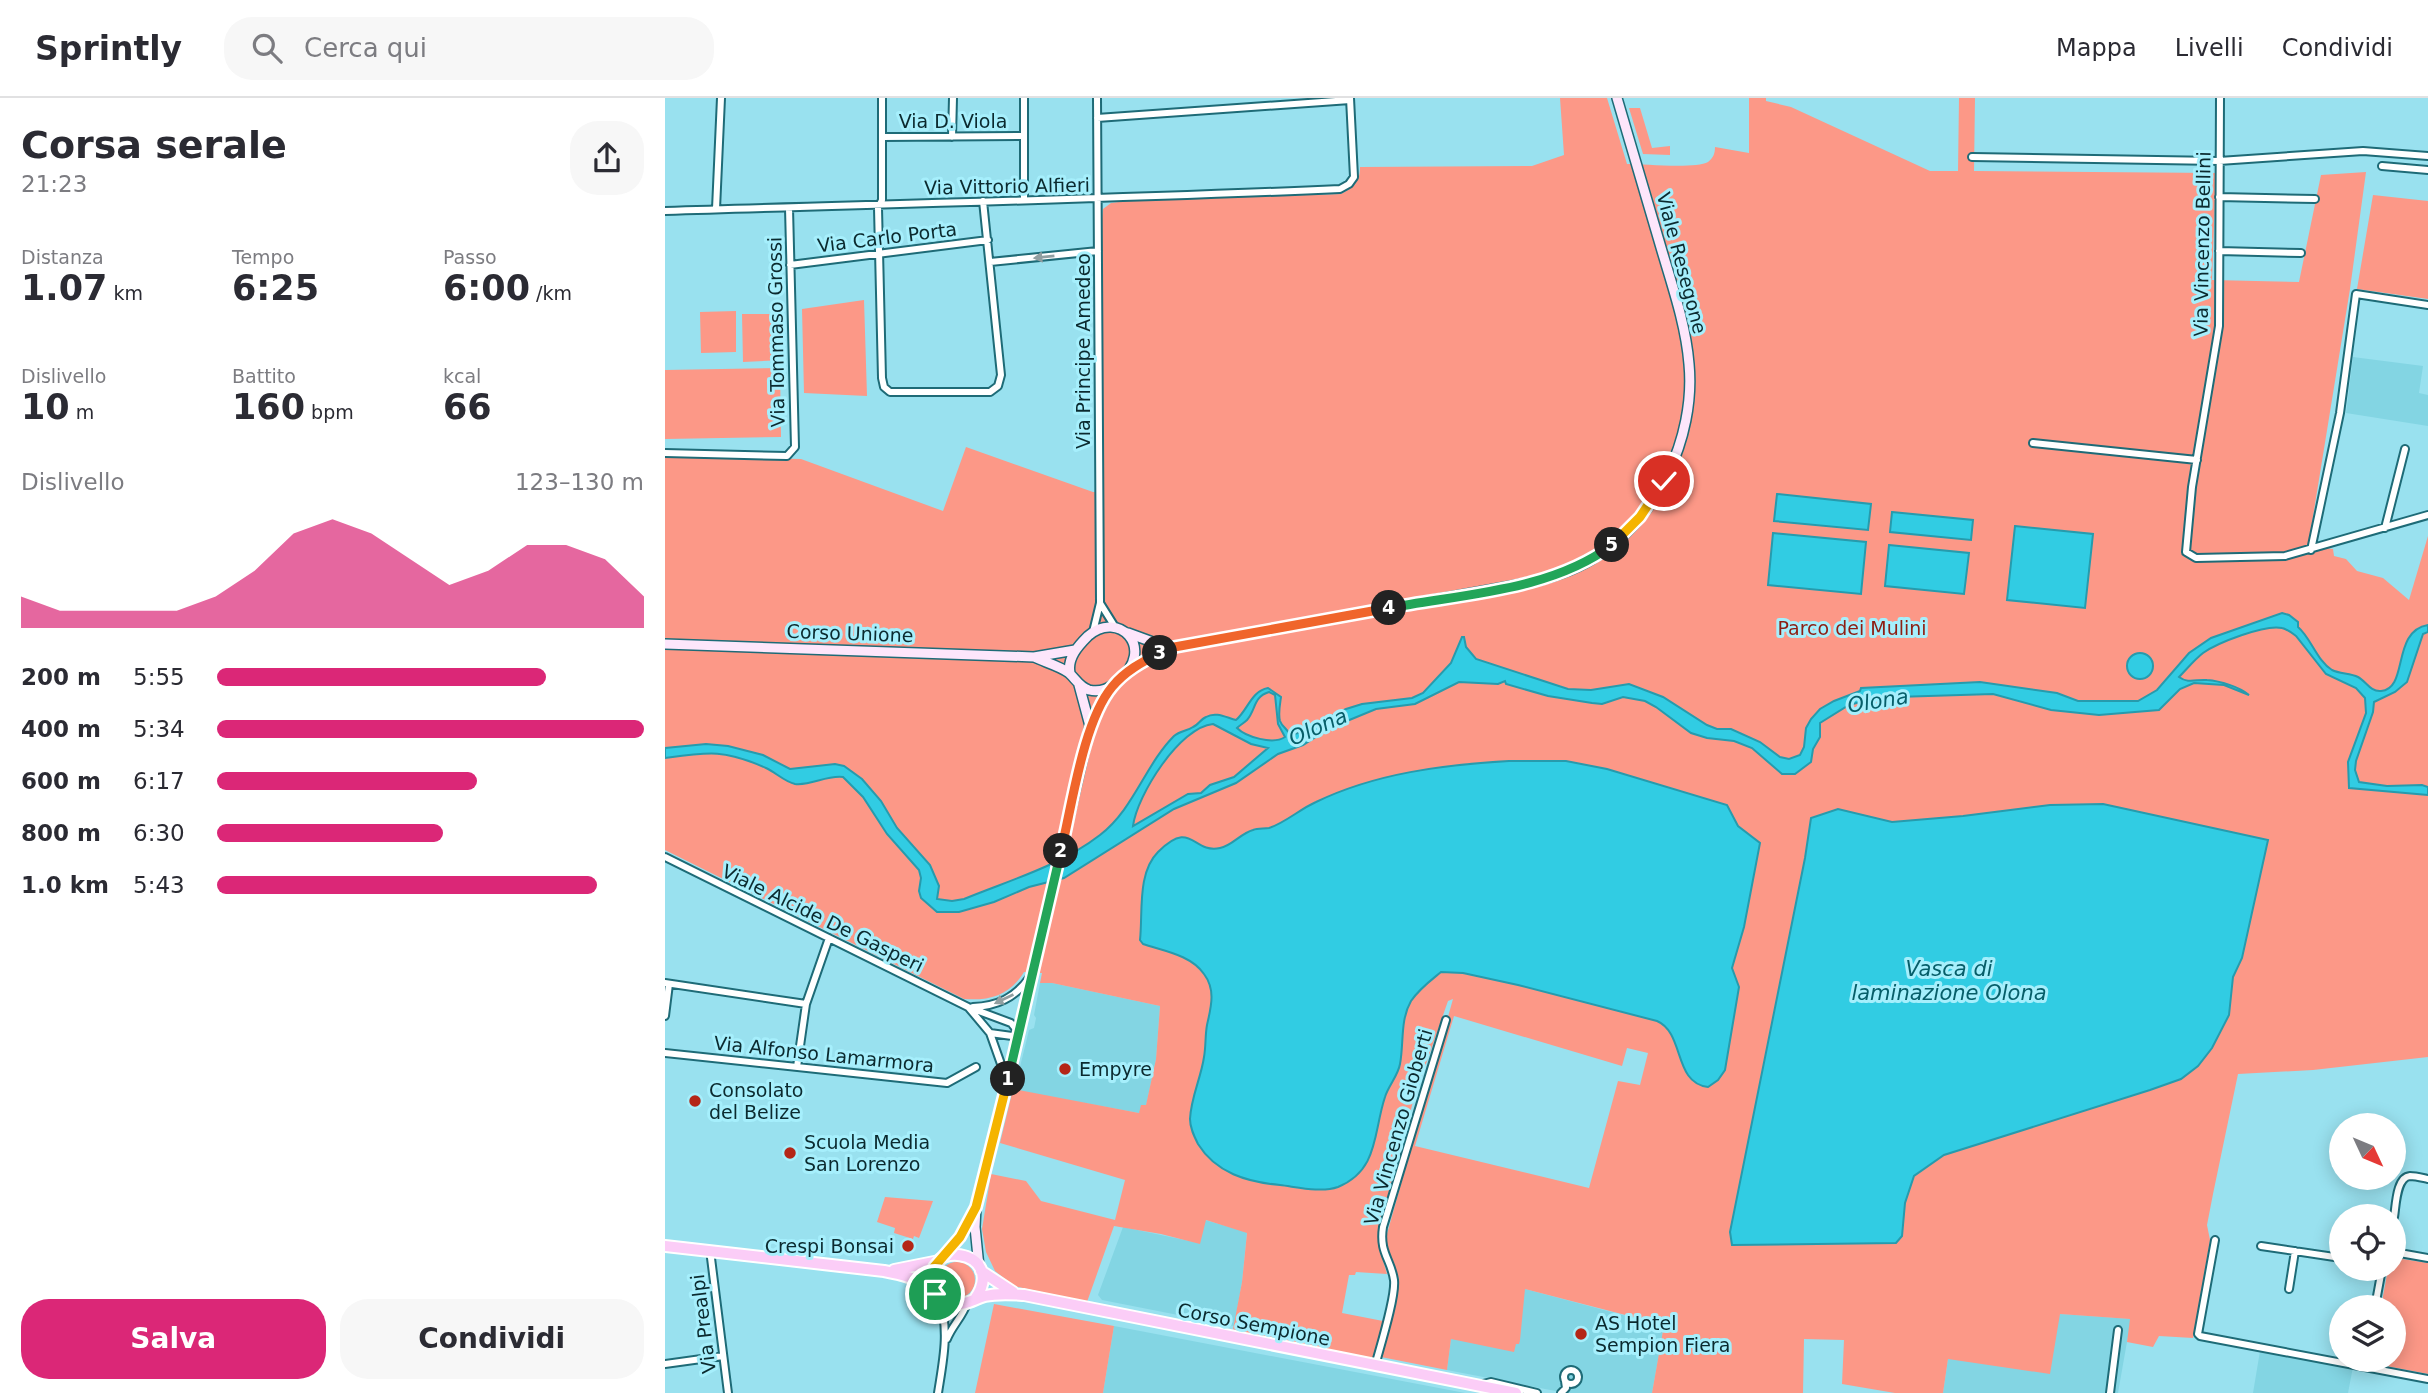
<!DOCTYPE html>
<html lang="it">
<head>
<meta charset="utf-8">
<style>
	:root { --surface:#fff; --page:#f7f7f7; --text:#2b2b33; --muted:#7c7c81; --line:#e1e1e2; --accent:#db2777 }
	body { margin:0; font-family:"DejaVu Sans",sans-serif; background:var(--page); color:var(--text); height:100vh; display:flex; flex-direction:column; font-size:26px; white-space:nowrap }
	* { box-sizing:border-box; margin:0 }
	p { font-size:23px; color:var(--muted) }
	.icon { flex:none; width:38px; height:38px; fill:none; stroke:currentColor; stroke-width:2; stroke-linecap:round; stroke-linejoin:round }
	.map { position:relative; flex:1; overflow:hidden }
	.details { display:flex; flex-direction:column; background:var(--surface); width:665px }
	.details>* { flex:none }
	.needle { width:46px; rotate:134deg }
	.tools { position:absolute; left:1664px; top:1015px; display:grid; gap:14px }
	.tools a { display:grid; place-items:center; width:77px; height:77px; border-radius:50%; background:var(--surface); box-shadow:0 4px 18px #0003; font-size:35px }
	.pin { position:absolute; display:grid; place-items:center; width:60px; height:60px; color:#fff; margin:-30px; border:4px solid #fff; border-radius:50%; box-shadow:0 2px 7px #0007 }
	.km { position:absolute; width:35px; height:35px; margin:-18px; border-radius:50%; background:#222; color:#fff; font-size:19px; line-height:35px; text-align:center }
	.round { display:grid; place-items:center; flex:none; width:74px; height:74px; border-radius:28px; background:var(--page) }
	.headline { display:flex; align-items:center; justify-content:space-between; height:119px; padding:0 21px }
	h1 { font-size:38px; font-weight:700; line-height:52px }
	.stats { display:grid; grid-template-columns:repeat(3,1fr); gap:10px; height:119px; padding:7px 21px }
	.stats div { display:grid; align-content:center }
	.stats b { font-size:35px; font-weight:700 }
	.stats small { font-size:19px; font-weight:400 }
	.stats p { font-size:19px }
	.chart { height:196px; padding:14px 21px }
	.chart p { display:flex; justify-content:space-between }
	.chart svg { width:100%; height:126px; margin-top:7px; fill:var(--accent); opacity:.7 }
	.primary-button { display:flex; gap:14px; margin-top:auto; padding:14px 21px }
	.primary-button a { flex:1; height:80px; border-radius:28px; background:var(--accent); color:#fff; font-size:28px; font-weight:700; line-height:80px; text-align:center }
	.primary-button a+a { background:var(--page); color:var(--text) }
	ul { padding:0 21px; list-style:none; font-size:23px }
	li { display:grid; grid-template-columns:112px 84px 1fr; align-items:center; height:52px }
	li i { height:18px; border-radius:9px; background:var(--accent) }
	header { display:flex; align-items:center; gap:42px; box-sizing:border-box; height:98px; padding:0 35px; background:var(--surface); border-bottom:2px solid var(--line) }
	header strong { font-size:33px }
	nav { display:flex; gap:38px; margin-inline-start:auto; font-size:24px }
	.search { width:490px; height:63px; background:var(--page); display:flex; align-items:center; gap:18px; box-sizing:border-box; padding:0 24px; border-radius:28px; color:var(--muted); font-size:26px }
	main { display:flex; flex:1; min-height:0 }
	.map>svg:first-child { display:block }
</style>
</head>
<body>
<header>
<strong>Sprintly</strong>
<div class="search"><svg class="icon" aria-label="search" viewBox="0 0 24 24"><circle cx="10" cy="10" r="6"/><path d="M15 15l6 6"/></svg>Cerca qui</div>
<nav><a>Mappa</a><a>Livelli</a><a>Condividi</a></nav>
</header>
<main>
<section class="details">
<div class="headline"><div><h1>Corsa serale</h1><p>21:23</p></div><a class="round"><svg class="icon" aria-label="share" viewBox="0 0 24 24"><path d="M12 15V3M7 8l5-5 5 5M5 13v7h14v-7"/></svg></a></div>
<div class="stats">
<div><p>Distanza</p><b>1.07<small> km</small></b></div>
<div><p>Tempo</p><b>6:25</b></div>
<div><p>Passo</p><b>6:00<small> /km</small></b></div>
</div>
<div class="stats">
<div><p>Dislivello</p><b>10<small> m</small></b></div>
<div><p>Battito</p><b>160<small> bpm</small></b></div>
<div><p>kcal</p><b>66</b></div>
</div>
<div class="chart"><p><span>Dislivello</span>123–130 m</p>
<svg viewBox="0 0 160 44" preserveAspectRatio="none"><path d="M0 44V33L10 38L20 38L30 38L40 38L50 33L60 24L70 11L80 6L90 11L100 20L110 29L120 24L130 15L140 15L150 20L160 33V44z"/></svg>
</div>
<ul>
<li><b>200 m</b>5:55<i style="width:77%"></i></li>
<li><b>400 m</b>5:34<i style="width:100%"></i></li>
<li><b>600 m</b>6:17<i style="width:61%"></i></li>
<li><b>800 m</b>6:30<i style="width:53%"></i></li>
<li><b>1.0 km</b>5:43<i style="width:89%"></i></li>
</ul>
<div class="primary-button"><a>Salva</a><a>Condividi</a></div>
</section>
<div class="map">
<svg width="1763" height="1295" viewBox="0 0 1763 1295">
	<rect width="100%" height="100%" fill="#99e1ef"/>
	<path fill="#83d5e3" d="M1688,259L1758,268L1754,295L1763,297V328L1681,315Z
		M375,885H387L495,908L491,961L481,1008L474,1015L354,993L356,983L353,977L364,932L369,930L371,920L369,917Z
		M540,1122L582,1134L577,1184L569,1228L437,1202L433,1197L458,1129L534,1145Z
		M860,1191L999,1228L987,1295H901L782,1272L786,1241Z
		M1395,1216L1466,1221L1453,1295H1278L1283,1261Z
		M449,1228L800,1295H438Z
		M1595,1253L1688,1269L1683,1295H1588Z"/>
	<path fill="#fc9887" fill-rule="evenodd" d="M895,0H942L962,66C979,66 1031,71 1043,64C1048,60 1050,56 1050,49L1084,55V0H1101V3L1126,9L1265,73H1293L1294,0H1310L1309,73L1551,75L1547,182L1634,184L1656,77L1701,74L1685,191L1644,443L1652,449L1668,451L1669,458L1681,461L1692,473L1718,480L1744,502L1763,438V959L1648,972L1573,976L1548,1096L1542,1127L1545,1142L1528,1240L1494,1238L1488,1249L1462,1244L1465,1221L1395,1216L1385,1276L1283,1261L1278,1295H1230L1177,1286L1179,1242L1139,1241L1138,1295H987L999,1227L860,1191L855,1242L854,1246H851L849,1254L786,1241L782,1272L716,1259L734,1181L720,1143L788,901L783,903L749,1000L714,1131V1149L722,1176L691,1174L690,1177H684L677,1215L718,1223L712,1253L708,1260H699L572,1233L568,1231L577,1184L582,1135L541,1122L535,1146L496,1136L449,1128L422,1204L349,1188L330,1173L321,1154L317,1131L326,1076L361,1083L376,1103L450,1122L460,1082L335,1045L348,991L474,1015L476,1007H481L491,961L495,908L387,885H375L377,875L359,874C345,897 325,903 299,901L0,752V358L136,361L278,413L301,349L428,394H438L437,120L438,111L446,105L469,102L676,96C689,89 695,84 695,69L867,68L899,57ZM789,918L957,968L962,950L983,955L975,987L953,983L924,1090L750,1048Z
		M964,10H975L987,50L1005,48V57L978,56Z
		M1708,97L1763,103V201L1692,191Z
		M199,202L202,298L139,295L137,211Z
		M71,213V254L36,255L35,214Z
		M77,216H118V262L78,264Z
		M115,270L116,339L0,341V272Z
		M220,1099L268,1103L254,1140L249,1138L248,1141L229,1135L230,1130L212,1124Z
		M1731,1160L1763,1165V1276L1711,1266L1707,1262H1729V1209H1716L1723,1171H1729V1161Z
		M274 1182a18 18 0 1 1 36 0a18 18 0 1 1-36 0Z
		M329,1206L449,1228L438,1295H310Z"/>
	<path fill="#31cce3" stroke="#269bad" stroke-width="2" fill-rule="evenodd" d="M1112,396L1206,406L1203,432L1109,423Z
		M1227,414L1308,422L1306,442L1225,434Z
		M1350,428L1428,436L1420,510L1342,502Z
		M1108,435L1201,444L1196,496L1103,487Z
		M1224,447L1304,455L1299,496L1220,488Z
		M1617,515L1624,517L1633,524V529C1646,540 1652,563 1667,572C1675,576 1685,575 1693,579C1701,583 1705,594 1716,593C1744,591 1726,533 1763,527V534L1758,536L1742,584L1730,594L1709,604L1708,614L1691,663L1690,672L1694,684L1722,688L1757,687L1763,689V697L1684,690L1683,664L1701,615L1700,600L1691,590L1661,576L1631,538C1627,535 1622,531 1617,530C1600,526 1552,545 1538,555C1529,562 1522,571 1514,579C1523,586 1532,581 1542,582C1555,583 1575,589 1584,597L1559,587L1529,585L1515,591L1494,612L1434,617L1386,612L1328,596L1231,599L1203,602L1184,607L1155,625V639L1148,651L1146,664L1130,676H1117L1087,650L1069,643L1042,640L1026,635L991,609L980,603L958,599L937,606L927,605L883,598L841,586L840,583L833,586L794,584L750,606L711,611L665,630L638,647L613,656L571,685L509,711L399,780L364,789L329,804L294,814H272L256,800L254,793L256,780L254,772L222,736L198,699L178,679C161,677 146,688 130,686C120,684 110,674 101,670C59,651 43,654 0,660V650L41,646L63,648L98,657L125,671L170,666L179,668L197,681L216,703L232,730L265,767L274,788L272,801L287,803L299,801C345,782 395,768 435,737C469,711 480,667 509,638C515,633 522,633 528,629C533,627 536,621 541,619C551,613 562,620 571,622C583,612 586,593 603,590L616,599C615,606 613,616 615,623C617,629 623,631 625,637L633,635L681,611L697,606L747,600L758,595L786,565L797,539H799L801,549L811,561L903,591L926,592L964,586L998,599L1042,627L1052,631H1066L1095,644L1115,659L1124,661L1135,657L1139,649L1141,630L1146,621L1155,611L1169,603L1195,593L1196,590L1315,584L1392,595L1413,603H1473L1492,592L1524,555L1546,540ZM604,594L610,597L613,626L620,639C608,647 581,639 572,630C575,627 579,625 582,622C591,612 588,599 604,594ZM548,626L586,646L603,650L569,679L545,687L536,695L523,696L468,728C472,697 515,629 548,626Z
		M1462 568a13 13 0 1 1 26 0a13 13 0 1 1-26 0Z
		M844,663H901L942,671L1062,707L1073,728L1095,745L1079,829L1067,870L1074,889L1060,972L1053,982L1043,989C1008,985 1020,935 992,923L853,887L798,875L776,874C765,883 754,891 746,903C735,922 739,945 735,966C733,978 723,988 720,999C708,1035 714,1072 673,1089C656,1095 632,1089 615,1087C582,1084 551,1075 533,1046C529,1038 525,1030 525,1021C526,999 536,980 539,959C541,948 540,938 542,927C546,909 551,892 539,876C526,857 499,853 478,846L475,842C478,814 472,775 493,754C527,720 527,756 555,750C567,748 576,735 588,732C593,730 599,731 604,730C620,725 635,711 651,704C711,675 778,667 844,663Z
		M1438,706L1603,742L1577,860L1568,879L1564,917L1547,950L1533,968L1516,981L1485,992L1279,1057L1249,1078L1240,1105L1237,1138L1231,1145L1067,1147L1065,1134L1140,760L1146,720L1173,711L1227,724L1298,718L1385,707Z"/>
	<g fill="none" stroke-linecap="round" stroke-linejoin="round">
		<g stroke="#1e6b77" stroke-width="10">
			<path id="street" d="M217,0V102L213,110L217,280L219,289L225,294H325L333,288L336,277L318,103
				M359,0V101
				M1555,0L1554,228L1527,389L1521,454L1531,460L1620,458L1763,417
				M432,20L685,2
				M217,39L359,38
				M287,39L288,0
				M1307,59L1554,63L1698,53L1763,58
				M1717,68L1763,72
				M1554,99L1650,101
				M51,111L56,0
				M0,113C225,106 450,101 675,91L684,86L689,79L685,0
				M1554,153L1636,155
				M325,164L433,153
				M125,167L323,142
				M1368,345L1532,362
				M0,355L122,358L130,349L124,110
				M1720,430L1740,351
				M1646,452L1675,315L1691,196L1763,207
				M435,505L450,529
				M428,534L435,505L432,0
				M0,759L303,909L346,925L354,935L347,938L325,935
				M0,885L141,906
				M308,909C332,908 350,900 364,880
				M304,910L325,935L342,983
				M0,918L4,886
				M0,955L282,985L311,969
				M132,969L141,906L164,840
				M1729,1119C1731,1108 1731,1079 1745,1078C1751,1078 1758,1080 1763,1081
				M1550,1142L1533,1236L1535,1238L1763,1281
				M1596,1148L1676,1160
				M45,1152L63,1295
				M1729,1154L1763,1160
				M1624,1191L1630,1153
				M1710,1209L1717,1171
				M282,1241C287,1228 298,1218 302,1205
				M0,1266L58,1258
				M710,1268C715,1249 731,1199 729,1182C726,1161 714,1155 718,1129L781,922
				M899 1279a7 7 0 1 1 14 0a7 7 0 1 1-14 0Z
				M818,1286L826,1284L872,1295
				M273,1295C278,1263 285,1232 274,1200
				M896,1295L901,1290L900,1283
				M1445,1295L1453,1232"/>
		</g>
		<g stroke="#1e6b77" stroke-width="12">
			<path id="secondary" d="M463,535L504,550
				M0,546L369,559L410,552
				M369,559C379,564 395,568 404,575C411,581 414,589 424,592C436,595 445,590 454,582C492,550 453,511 423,538C413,548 402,560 405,575
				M467,569L504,550L852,487C878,482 904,475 927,461C991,424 1031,340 1024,266C1021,228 1008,190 997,153C982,102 967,51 952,0
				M414,587L425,628
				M277,1160L295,1139L309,1113
				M314,1169L310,1129L311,1109L342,985L425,628L446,589"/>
		</g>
		<g stroke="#fff" stroke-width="14">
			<path id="primary" d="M0,1148L219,1173C235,1176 253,1180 266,1191C274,1197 277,1205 288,1206C300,1208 309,1201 320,1198C333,1195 345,1196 359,1197L851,1295
				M229,1172L274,1163
				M316,1173L348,1194
				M269,1193C249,1138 345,1150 310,1201"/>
		</g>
		<use href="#street" stroke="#fff" stroke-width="6"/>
		<use href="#secondary" stroke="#fde6fb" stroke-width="9"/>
		<use href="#primary" stroke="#fbcdf7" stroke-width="10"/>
	</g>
	<defs><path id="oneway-solid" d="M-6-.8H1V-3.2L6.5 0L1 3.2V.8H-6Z" transform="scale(1.75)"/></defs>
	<g fill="#919fa1">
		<use href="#oneway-solid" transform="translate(379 159) rotate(174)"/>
		<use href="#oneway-solid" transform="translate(339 901) rotate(154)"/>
	</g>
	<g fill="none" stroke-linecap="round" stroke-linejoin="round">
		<g stroke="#fff" stroke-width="14">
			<path id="split-1" d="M270,1196L266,1184L269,1169L295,1139L311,1109L343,981"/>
		</g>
		<g stroke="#fff" stroke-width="14">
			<path id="split-2" d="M343,981L396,753"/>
		</g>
		<g stroke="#fff" stroke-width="14">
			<path id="split-3" d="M396,753C407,708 418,624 447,589C460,573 477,564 495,555"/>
		</g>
		<g stroke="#fff" stroke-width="14">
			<path id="split-4" d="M495,555L504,550L724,510"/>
		</g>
		<g stroke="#fff" stroke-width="14">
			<path id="split-5" d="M724,510C797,496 886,493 947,447"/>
		</g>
		<g stroke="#fff" stroke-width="14">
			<path id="split-6" d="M947,447L975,419L999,383"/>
		</g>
		<use href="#split-1" stroke="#f5b400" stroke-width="9"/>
		<use href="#split-2" stroke="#22a559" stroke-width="9"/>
		<use href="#split-3" stroke="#f0652b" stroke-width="9"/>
		<use href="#split-4" stroke="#f0652b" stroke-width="9"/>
		<use href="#split-5" stroke="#22a559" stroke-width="9"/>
		<use href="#split-6" stroke="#f5b400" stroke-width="9"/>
	</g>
	<g fill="#b42617" stroke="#a6effc" stroke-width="2.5">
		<circle cx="400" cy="971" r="7"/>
		<circle cx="30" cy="1003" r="7"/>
		<circle cx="125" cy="1055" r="7"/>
		<circle cx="243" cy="1148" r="7"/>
		<circle cx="916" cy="1236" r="7"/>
	</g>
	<g text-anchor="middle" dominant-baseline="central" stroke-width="6" stroke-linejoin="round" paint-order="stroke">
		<g font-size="19" fill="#0b2a2f" stroke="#a6effc">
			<text x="288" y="23">Via D. Viola</text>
			<text transform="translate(342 88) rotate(-1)">Via Vittorio Alfieri</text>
			<text transform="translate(222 139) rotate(-7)">Via Carlo Porta</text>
			<text transform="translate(1537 146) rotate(-89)">Via Vincenzo Bellini</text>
			<text transform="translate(1017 165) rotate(75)">Viale Resegone</text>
			<text transform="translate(111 234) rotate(-91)">Via Tommaso Grossi</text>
			<text transform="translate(418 253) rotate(-90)">Via Principe Amedeo</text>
			<text transform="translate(185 535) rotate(2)">Corso Unione</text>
			<text transform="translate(158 820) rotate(26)">Viale Alcide De Gasperi</text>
			<text transform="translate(159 956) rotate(6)">Via Alfonso Lamarmora</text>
			<text transform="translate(733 1029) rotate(-74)">Via Vincenzo Gioberti</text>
			<text transform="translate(38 1226) rotate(-97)">Via Prealpi</text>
			<text transform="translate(589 1226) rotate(11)">Corso Sempione</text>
		</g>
		<g font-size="19" fill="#8e1e12" stroke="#a6effc">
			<text x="1187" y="530">Parco dei Mulini</text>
		</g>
		<g font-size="19" fill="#0b2a2f" stroke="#a6effc" text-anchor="start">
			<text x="414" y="971">Empyre</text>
			<text x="44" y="992">Consolato<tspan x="44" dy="22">del Belize</tspan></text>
			<text x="139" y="1044">Scuola Media<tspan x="139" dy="22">San Lorenzo</tspan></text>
			<text x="229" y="1148" text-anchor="end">Crespi Bonsai</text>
			<text x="930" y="1225">AS Hotel<tspan x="930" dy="22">Sempion Fiera</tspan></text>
		</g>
		<g font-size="21" font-style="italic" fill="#065e69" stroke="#a6effc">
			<text transform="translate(1213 603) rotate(-9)">Olona</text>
			<text transform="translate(653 629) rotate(-24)">Olona</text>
			<text x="1284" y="871">Vasca di<tspan x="1284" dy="24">laminazione Olona</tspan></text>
		</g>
	</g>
</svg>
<div class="tools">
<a><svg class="needle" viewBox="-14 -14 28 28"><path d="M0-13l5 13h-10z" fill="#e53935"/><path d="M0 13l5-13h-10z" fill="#7c7c81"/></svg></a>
<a><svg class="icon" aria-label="locate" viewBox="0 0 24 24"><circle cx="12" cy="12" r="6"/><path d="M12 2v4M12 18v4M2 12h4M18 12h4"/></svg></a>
<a><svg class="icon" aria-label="layers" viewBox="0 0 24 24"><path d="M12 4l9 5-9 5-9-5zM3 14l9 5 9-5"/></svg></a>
</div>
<div class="pin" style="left:270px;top:1196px;background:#1e9e55"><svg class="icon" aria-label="arrive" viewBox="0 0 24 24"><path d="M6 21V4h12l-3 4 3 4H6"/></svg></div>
<div class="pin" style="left:999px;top:383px;background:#d93025"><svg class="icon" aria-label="check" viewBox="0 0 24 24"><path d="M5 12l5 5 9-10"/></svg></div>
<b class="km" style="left:343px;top:981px">1</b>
<b class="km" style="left:396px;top:753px">2</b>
<b class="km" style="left:495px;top:555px">3</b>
<b class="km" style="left:724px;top:510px">4</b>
<b class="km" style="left:947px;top:447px">5</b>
</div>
</main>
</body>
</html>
